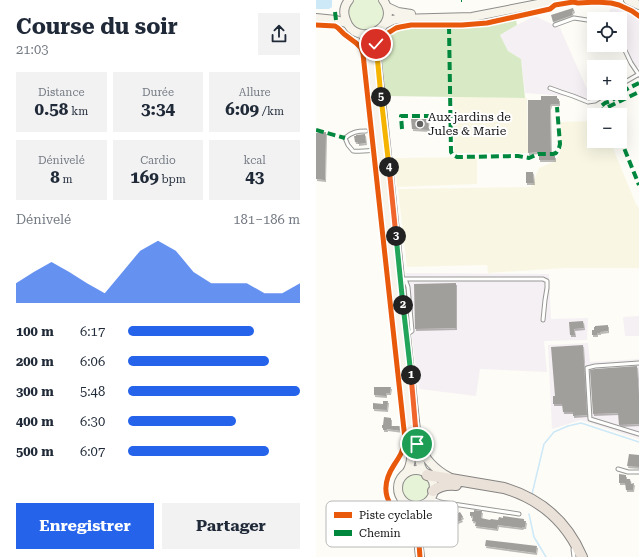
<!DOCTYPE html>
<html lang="fr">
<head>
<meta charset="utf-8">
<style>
	:root { --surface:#fff; --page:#f2f2f3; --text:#1f2937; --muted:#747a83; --accent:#2563eb }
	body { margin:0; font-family:"Roboto Serif",serif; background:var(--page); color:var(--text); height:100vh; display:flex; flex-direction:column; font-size:15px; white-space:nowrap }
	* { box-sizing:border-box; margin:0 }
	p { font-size:13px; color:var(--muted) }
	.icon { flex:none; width:22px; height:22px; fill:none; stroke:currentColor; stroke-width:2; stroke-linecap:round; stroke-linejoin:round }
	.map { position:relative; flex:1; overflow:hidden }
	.side { display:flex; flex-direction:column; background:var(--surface); width:316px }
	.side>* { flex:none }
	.fabs { position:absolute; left:271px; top:12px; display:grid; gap:8px }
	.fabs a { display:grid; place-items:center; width:40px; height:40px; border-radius:0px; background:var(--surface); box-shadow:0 4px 16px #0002; font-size:20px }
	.pin { position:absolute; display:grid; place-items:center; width:34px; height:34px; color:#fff; margin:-17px; border:2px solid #fff; border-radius:50%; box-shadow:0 1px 4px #0007 }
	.km { position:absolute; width:20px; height:20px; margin:-10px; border-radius:50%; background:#222; color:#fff; font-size:11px; line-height:20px; text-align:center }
	.round { display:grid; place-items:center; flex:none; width:42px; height:42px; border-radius:0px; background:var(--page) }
	.head { display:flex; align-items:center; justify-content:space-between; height:68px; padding:0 16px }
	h1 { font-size:22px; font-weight:700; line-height:30px }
	.figures { display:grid; grid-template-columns:repeat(3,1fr); gap:6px; height:68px; padding:4px 16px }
	.figures div { display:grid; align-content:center; border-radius:0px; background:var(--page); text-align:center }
	.figures b { font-size:17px; font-weight:700 }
	.figures small { font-size:11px; font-weight:400 }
	.figures p { font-size:11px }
	.chart { height:112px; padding:8px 16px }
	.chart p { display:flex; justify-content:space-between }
	.chart svg { width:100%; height:72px; margin-top:4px; fill:var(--accent); opacity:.7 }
	.primary-button { display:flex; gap:8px; margin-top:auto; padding:8px 16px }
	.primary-button a { flex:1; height:46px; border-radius:0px; background:var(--accent); color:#fff; font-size:16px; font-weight:700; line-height:46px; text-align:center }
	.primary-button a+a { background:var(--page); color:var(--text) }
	ul { padding:0 16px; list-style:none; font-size:13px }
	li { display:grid; grid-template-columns:64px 48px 1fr; align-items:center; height:30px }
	li i { height:10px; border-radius:5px; background:var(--accent) }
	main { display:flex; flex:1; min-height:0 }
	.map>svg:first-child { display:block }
</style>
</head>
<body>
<main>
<section class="side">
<div class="head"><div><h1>Course du soir</h1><p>21:03</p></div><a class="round"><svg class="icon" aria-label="share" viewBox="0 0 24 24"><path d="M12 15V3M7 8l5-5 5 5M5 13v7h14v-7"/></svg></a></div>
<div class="figures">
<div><p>Distance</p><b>0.58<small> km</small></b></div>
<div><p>Durée</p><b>3:34</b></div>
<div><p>Allure</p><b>6:09<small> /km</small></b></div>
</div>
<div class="figures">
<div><p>Dénivelé</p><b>8<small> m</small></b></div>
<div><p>Cardio</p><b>169<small> bpm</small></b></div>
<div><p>kcal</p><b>43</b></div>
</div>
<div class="chart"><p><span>Dénivelé</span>181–186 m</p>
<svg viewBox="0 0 160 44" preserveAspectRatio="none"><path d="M0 44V32L10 25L20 19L30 25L40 32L50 38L60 25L70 12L80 6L90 12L100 25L110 32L120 32L130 32L140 38L150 38L160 32V44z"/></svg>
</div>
<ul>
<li><b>100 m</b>6:17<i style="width:73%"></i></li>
<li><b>200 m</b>6:06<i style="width:82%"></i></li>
<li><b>300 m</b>5:48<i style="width:100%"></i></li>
<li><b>400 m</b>6:30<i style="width:63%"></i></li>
<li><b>500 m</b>6:07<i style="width:82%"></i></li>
</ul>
<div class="primary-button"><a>Enregistrer</a><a>Partager</a></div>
</section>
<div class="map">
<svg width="323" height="557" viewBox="0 0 323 557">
	<defs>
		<filter id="shadow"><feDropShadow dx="1" dy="2" stdDeviation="0" flood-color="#0004"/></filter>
	</defs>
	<rect width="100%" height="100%" fill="#fdfcf7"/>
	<path fill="#f5f0f3" d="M302,7L323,20V67L321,68L315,60L304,37V19H293L292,18L294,9Z
		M219,16L244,28L275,98L209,93L205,59L192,51L184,35L201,25Z
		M90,273L233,274L235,319L272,318L271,340L228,341L231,372L164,369L160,396L103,389L89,286Z
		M323,316V336H309L307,317Z
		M272,343L274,362L323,359V439L265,420L236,429L232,345Z"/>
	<path fill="#f9f7e4" d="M137,96L211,98L212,153H138Z
		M278,121V141H294L320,204L323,208V268H249L172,273L171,265L91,267L82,189L215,187L223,168L239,161L244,153L245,122Z
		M161,157V184L81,187L79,158Z"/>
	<path fill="#e7f3d7" d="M37,0H63C73,14 68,21 57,31L40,29C30,18 28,13 37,0Z
		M86 489a14 14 0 1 1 28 0a14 14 0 1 1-28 0Z"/>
	<path fill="#d8eac5" d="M200,19L201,25L184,35L192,51L205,59L209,98L70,96L65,50V46L69,45L71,37L77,31L85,28L99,27L164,26Z"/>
	<path fill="#cde8f7" d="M0,0H16V7L13,9H0Z"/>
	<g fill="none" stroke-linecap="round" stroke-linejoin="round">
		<path stroke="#cde8f7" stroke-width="1.5" d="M216,494L228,444L238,432L252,426L265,423L323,442
			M213,514L218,537L230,557"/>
	</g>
	<path fill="#a19f9c" filter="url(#shadow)" d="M257,8L258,11L256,12L257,15L237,22L235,15Z
		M225,96H241V99H243V104H235L234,108L235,156H239V160H223V152L212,153V100H225Z
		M95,119H112L113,130L96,129Z
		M10,132L9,180L0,179V133Z
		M49,134L50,143L42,144V142H39L38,136H40V135Z
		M210,172H217L218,183H210Z
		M140,283V328L99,329L98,284Z
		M267,321L268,328L258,329L259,335H254L253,322Z
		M292,325V331L284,332V333H281V335H276V330H278V327H279V326Z
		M267,345L271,415L257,416V412H247L246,404H237V396H239L235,347Z
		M321,366L323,395V424L303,425L302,413L277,414L274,370L279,369Z
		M58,387H75L74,393H70V396L58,395Z
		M67,401H72L71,410L57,409V403L67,404Z
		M68,417L75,418V426H85L86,431L71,429V430H67V428H66V425H67Z
		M313,454L323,455V467L311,466Z
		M303,474L310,475V479H314L315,484L318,483L317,490H310L309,483H303Z
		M158,510L166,511L165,518L174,520L175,519L182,520L183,517L187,518V516L208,519V521H210L209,527H207L206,528L182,525L181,529L159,526L160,522L156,521L157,516H154V512H158Z
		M144,512L147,517L145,518L146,520L134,525L139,534L136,535L131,527L126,530L124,526L120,528L115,517L122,513L126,521Z
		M170,540L221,546L220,553L169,546Z"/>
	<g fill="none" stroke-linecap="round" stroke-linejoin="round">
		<g stroke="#979795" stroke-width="5">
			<path id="service" d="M239,25L258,18L278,21
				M304,40L315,63L323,75
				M304,85L323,74
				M234,88L245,92L257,96L272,102L279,101L292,93
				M50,131C41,131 36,132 29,138L32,145L37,151C46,152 53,151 62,149
				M85,279H227L231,281V288L229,300L227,320
				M89,279L92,287L96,331L92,334
				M323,363L279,366L271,368L274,419L323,434
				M302,469L312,472H323
				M114,498L124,502L203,514
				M257,549L258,557"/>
		</g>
		<g stroke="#8e8d8b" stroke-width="10">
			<path id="secondary" d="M33,0C28,6 27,13 30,20C40,50 87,27 67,0
				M312,0L323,5
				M71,7L82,12L95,14
				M0,18L20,20L30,23
				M69,24L77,20L81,19L156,17L242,0
				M62,31L60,39V51L103,459L105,467L108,472
				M46,34C56,49 55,61 56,78L93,434C95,447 98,462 90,473
				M104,445C109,460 120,470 133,477
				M82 488a18 18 0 1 1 36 0a18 18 0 1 1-36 0Z
				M89,503L97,517L101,528
				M104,557C102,539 99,520 108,504"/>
		</g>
		<g stroke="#858482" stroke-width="12">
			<path id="motorway" d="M111,475L188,488C225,499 251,522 266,557
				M117,491C124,485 131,484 140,485"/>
		</g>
		<use href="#service" stroke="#fffffe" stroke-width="3"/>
		<use href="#secondary" stroke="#f6f4eb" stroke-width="8"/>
		<use href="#motorway" stroke="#eae1d8" stroke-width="10"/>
		<path stroke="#00873e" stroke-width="4" stroke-dasharray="8 4" stroke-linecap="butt" d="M145,0H146
			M19,12L20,20L19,26
			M133,26L135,152L137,155L141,157L202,156L213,158L222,154H237L240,153L243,148L244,144L241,107
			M292,107L323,92
			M289,115L284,107L289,103L295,101L311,89L323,83
			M86,129L85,116H135
			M0,130L29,138
			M304,138L323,185"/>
		<g stroke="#fff" stroke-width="8">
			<path id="cycleway" d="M0,25L19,26L22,28L28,34L40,43L45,48L47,54L89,439C88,450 84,456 78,465C61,491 73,505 90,527C94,531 96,531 102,531L104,557
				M45,48L54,44H68L72,33L80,28L84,27L95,25H146L171,23L234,9L239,5L257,2L262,3L280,2L295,3L303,5L316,11L323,16"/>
		</g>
		<use href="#cycleway" stroke="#e8590c" stroke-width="5"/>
	</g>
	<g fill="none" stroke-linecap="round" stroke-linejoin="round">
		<g stroke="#fff" stroke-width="8">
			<path id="split-1" d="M95,375L101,444"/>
		</g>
		<g stroke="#fff" stroke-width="8">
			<path id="split-2" d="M87,305L95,375"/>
		</g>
		<g stroke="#fff" stroke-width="8">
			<path id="split-3" d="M80,236L87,305"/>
		</g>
		<g stroke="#fff" stroke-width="8">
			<path id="split-4" d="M73,167L80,236"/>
		</g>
		<g stroke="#fff" stroke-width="8">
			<path id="split-5" d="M65,97L73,167"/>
		</g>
		<g stroke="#fff" stroke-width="8">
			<path id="split-6" d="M60,44L65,97"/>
		</g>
		<use href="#split-1" stroke="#f0652b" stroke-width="5"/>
		<use href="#split-2" stroke="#22a559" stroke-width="5"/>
		<use href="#split-3" stroke="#22a559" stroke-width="5"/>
		<use href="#split-4" stroke="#f0652b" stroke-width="5"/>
		<use href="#split-5" stroke="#f5b400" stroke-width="5"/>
		<use href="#split-6" stroke="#f5b400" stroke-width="5"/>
	</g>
	<circle fill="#646362" stroke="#fff" stroke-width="1.5" cx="104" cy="124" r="4"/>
	<g text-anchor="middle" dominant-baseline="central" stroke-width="4" stroke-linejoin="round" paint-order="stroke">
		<g font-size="12" fill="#111" stroke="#fff" text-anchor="start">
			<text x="112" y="117">Aux jardins de<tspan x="112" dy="14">Jules &amp; Marie</tspan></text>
		</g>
	</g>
	<rect x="10" y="501" width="132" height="46" rx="6" fill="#fff" stroke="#b8b8b8" stroke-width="1"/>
	<rect x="18" y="512" width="18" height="6" fill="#e8590c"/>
	<rect x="18" y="530" width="18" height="6" fill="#00873e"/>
	<g font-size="11" fill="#111">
		<text x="43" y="519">Piste cyclable</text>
		<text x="43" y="537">Chemin</text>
	</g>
</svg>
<div class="fabs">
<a><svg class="icon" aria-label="locate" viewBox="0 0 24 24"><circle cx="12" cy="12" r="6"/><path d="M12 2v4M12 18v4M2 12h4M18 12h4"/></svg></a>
<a>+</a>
<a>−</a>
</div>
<div class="pin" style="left:101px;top:444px;background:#1e9e55"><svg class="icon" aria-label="arrive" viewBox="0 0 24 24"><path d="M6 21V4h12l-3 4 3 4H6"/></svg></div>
<div class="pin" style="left:60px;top:44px;background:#d93025"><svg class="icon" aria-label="check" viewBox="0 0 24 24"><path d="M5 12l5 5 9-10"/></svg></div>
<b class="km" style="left:95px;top:375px">1</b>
<b class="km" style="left:87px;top:305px">2</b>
<b class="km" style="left:80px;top:236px">3</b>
<b class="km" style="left:73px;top:167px">4</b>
<b class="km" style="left:65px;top:97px">5</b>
</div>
</main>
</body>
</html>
